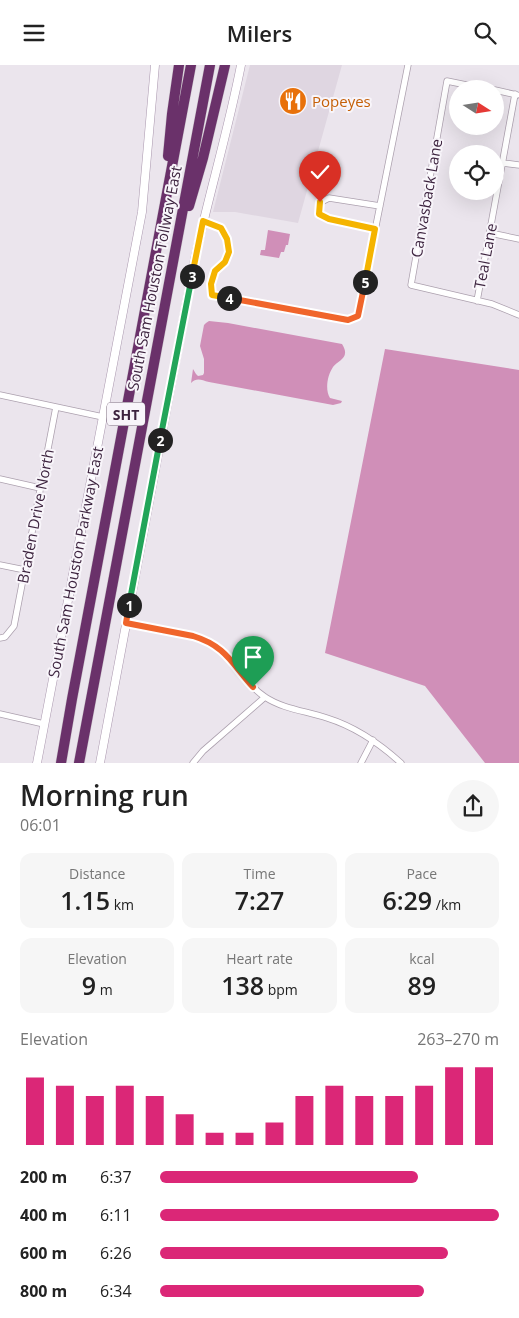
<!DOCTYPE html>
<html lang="en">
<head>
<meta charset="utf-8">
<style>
	:root { --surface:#fff; --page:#f6f6f6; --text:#222; --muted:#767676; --accent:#db2777 }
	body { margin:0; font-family:"Open Sans",sans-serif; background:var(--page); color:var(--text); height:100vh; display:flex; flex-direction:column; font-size:19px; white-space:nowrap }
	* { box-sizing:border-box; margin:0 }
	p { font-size:16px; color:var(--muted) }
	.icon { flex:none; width:28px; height:28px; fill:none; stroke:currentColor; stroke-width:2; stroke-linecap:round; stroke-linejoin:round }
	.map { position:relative; height:698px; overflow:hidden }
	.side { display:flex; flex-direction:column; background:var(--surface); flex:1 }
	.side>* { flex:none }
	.needle { width:32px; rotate:102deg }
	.buttons { position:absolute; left:449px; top:15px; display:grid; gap:10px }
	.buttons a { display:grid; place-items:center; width:55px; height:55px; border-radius:50%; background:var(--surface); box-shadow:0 5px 20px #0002; font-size:25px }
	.pin { position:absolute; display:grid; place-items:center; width:42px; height:42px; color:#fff; margin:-51px -21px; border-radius:50% 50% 50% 0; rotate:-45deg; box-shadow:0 0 5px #0007 }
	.pin .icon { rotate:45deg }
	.km { position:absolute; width:25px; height:25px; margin:-12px; border-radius:50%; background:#222; color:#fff; font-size:14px; line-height:25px; text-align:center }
	.round { display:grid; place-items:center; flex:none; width:52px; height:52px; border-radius:26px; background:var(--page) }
	.head { display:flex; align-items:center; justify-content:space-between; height:85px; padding:0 20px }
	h1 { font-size:28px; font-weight:600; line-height:38px }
	.stats { display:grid; grid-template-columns:repeat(3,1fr); gap:8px; height:85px; padding:5px 20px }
	.stats div { display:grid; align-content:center; border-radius:12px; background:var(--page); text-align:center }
	.stats b { font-size:25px; font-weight:600 }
	.stats small { font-size:14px; font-weight:400 }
	.stats p { font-size:14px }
	.chart { height:140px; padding:10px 20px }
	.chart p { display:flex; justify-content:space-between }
	.chart svg { width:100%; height:90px; margin-top:5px; stroke:var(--accent); stroke-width:6 }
	ul { padding:0 20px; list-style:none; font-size:16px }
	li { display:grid; grid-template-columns:80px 60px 1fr; align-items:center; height:38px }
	li i { height:12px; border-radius:6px; background:var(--accent) }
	header { display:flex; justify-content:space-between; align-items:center; height:65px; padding:0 20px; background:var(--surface); font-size:22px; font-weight:600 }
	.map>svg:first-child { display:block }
</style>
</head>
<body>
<header><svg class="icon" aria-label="menu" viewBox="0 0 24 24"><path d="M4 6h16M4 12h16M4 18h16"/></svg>Milers<svg class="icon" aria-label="search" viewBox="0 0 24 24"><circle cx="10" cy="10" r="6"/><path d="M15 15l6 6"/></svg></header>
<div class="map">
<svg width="519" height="698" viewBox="0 0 519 698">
	<rect width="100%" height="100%" fill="#ebe5ed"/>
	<path fill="#dfd6e1" d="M250,0H342L298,158L235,147H213Z"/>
	<path fill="#d08fb8" d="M268,165L290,169L288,180H286L284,187H281L279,193L260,190L261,185H265Z
		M209,256L228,258L342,279C351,293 338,295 333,302C327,311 325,325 330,333L342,336L341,338L333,340L209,317C201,315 197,312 191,318L193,304L196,309L198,311L203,310L204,308V294L200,281L204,260L206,258Z
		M385,284L519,305V698H485L425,621L325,588Z"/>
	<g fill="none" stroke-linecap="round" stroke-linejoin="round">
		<g stroke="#aca0ae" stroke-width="7">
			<path id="minor" d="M486,24L447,16L411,220L492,239L519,250
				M495,25L517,30
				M503,98L519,100
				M203,156L221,163L227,174L229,187L225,197L215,206L211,219L212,230L348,255L358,251L408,0
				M375,164L329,154L319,149L321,137L329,133L380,141
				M490,168L519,174
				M477,236L515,29
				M0,330L103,352
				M0,414L40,423
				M0,500L25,505
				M126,558L193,571C208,576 222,583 232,595C242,608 251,623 265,632C283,644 306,646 327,653C356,662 379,678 401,698
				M0,573L5,572L14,561L56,342
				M0,649L44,659
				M193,698L203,686L265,632
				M361,698L373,675"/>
		</g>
		<g stroke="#aa97ae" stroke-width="9">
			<path id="secondary" d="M37,698L142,147L155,0
				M100,698L194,198C208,132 228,67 241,0"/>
		</g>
		<g stroke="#c9c2c9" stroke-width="11">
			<path id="motorway" d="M168,91L172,49L179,0
				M189,141L203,93L225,0
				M61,698L72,634L191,0
				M79,698L210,0"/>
		</g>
		<use href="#minor" stroke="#fff" stroke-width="5.5"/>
		<use href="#secondary" stroke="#fff" stroke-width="8"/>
		<use href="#motorway" stroke="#6a316a" stroke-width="10"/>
	</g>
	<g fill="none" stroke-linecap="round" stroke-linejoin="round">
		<g stroke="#fff" stroke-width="10">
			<path id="split-1" d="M129,540L126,558L193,571C226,581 232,599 253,622"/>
		</g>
		<g stroke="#fff" stroke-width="10">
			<path id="split-2" d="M129,540L160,375"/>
		</g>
		<g stroke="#fff" stroke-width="10">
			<path id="split-3" d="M160,375L192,211"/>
		</g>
		<g stroke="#fff" stroke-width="10">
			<path id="split-4" d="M192,211L203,156L221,163L227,174L229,187L225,197L215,206L211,219L212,230L229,233"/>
		</g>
		<g stroke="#fff" stroke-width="10">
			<path id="split-5" d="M229,233L348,255L358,251L365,217"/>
		</g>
		<g stroke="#fff" stroke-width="10">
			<path id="split-6" d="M320,137L319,149L329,154L375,164L365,217"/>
		</g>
		<use href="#split-1" stroke="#f0652b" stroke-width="6"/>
		<use href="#split-2" stroke="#22a559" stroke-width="6"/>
		<use href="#split-3" stroke="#22a559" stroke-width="6"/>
		<use href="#split-4" stroke="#f5b400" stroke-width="6"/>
		<use href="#split-5" stroke="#f0652b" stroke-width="6"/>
		<use href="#split-6" stroke="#f5b400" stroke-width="6"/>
	</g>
	<defs>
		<g id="restaurant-disc" transform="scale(1.4375)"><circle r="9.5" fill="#e8710a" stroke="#f8f5fa"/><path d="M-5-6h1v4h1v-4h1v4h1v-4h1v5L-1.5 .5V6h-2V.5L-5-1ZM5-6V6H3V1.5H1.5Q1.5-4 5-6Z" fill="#fff"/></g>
	</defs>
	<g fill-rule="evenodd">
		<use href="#restaurant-disc" x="293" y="36"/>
	</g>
	<g text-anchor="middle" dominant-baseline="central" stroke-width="4" stroke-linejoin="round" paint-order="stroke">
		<rect fill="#f8f5fa" stroke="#756377" stroke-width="1" x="107" y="337.5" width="38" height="23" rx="4"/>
		<g font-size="14" font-weight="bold" fill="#3d243f">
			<text x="126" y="349">SHT</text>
		</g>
		<g font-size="15" fill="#c56008" stroke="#f8f5fa" text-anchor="start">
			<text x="312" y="36">Popeyes</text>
		</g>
		<g font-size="15" fill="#3d243f" stroke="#f8f5fa">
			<text transform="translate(426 133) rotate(-80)">Canvasback Lane</text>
			<text transform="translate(485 191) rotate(-79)">Teal Lane</text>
			<text transform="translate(154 213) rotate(-79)">South Sam Houston Tollway East</text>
			<text transform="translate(35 451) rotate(-79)">Braden Drive North</text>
			<text transform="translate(75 497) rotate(-79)">South Sam Houston Parkway East</text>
		</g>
	</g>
</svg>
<div class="buttons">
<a><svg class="needle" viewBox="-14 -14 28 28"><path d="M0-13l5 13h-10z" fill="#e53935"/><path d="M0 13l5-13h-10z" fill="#767676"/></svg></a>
<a><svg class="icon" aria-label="locate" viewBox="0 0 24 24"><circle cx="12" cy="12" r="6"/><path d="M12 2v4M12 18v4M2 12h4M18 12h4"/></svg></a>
</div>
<div class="pin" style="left:253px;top:622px;background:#1e9e55"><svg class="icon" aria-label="arrive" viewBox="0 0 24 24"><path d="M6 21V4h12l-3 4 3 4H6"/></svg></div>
<div class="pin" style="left:320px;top:137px;background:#d93025"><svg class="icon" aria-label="check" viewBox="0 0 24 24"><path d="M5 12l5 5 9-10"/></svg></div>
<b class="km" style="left:129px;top:540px">1</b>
<b class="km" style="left:160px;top:375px">2</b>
<b class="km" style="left:192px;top:211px">3</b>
<b class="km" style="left:229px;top:233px">4</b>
<b class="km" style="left:365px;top:217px">5</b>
</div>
<section class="side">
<div class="head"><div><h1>Morning run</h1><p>06:01</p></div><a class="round"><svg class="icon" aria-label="share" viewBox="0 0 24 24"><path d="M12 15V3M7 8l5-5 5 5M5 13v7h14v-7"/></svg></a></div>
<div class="stats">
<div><p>Distance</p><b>1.15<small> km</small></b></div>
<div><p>Time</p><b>7:27</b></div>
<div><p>Pace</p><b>6:29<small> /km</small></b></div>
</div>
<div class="stats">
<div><p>Elevation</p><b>9<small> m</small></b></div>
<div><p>Heart rate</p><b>138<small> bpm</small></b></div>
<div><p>kcal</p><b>89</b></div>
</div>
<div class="chart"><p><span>Elevation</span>263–270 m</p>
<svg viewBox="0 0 160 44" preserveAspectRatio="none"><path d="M5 44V11M15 44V15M25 44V20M35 44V15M45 44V20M55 44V29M65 44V38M75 44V38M85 44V33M95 44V20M105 44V15M115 44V20M125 44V20M135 44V15M145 44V6M155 44V6"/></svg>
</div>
<ul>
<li><b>200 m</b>6:37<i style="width:76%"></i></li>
<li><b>400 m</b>6:11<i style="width:100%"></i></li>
<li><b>600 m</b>6:26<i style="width:85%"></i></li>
<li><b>800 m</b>6:34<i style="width:78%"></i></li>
</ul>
</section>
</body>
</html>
